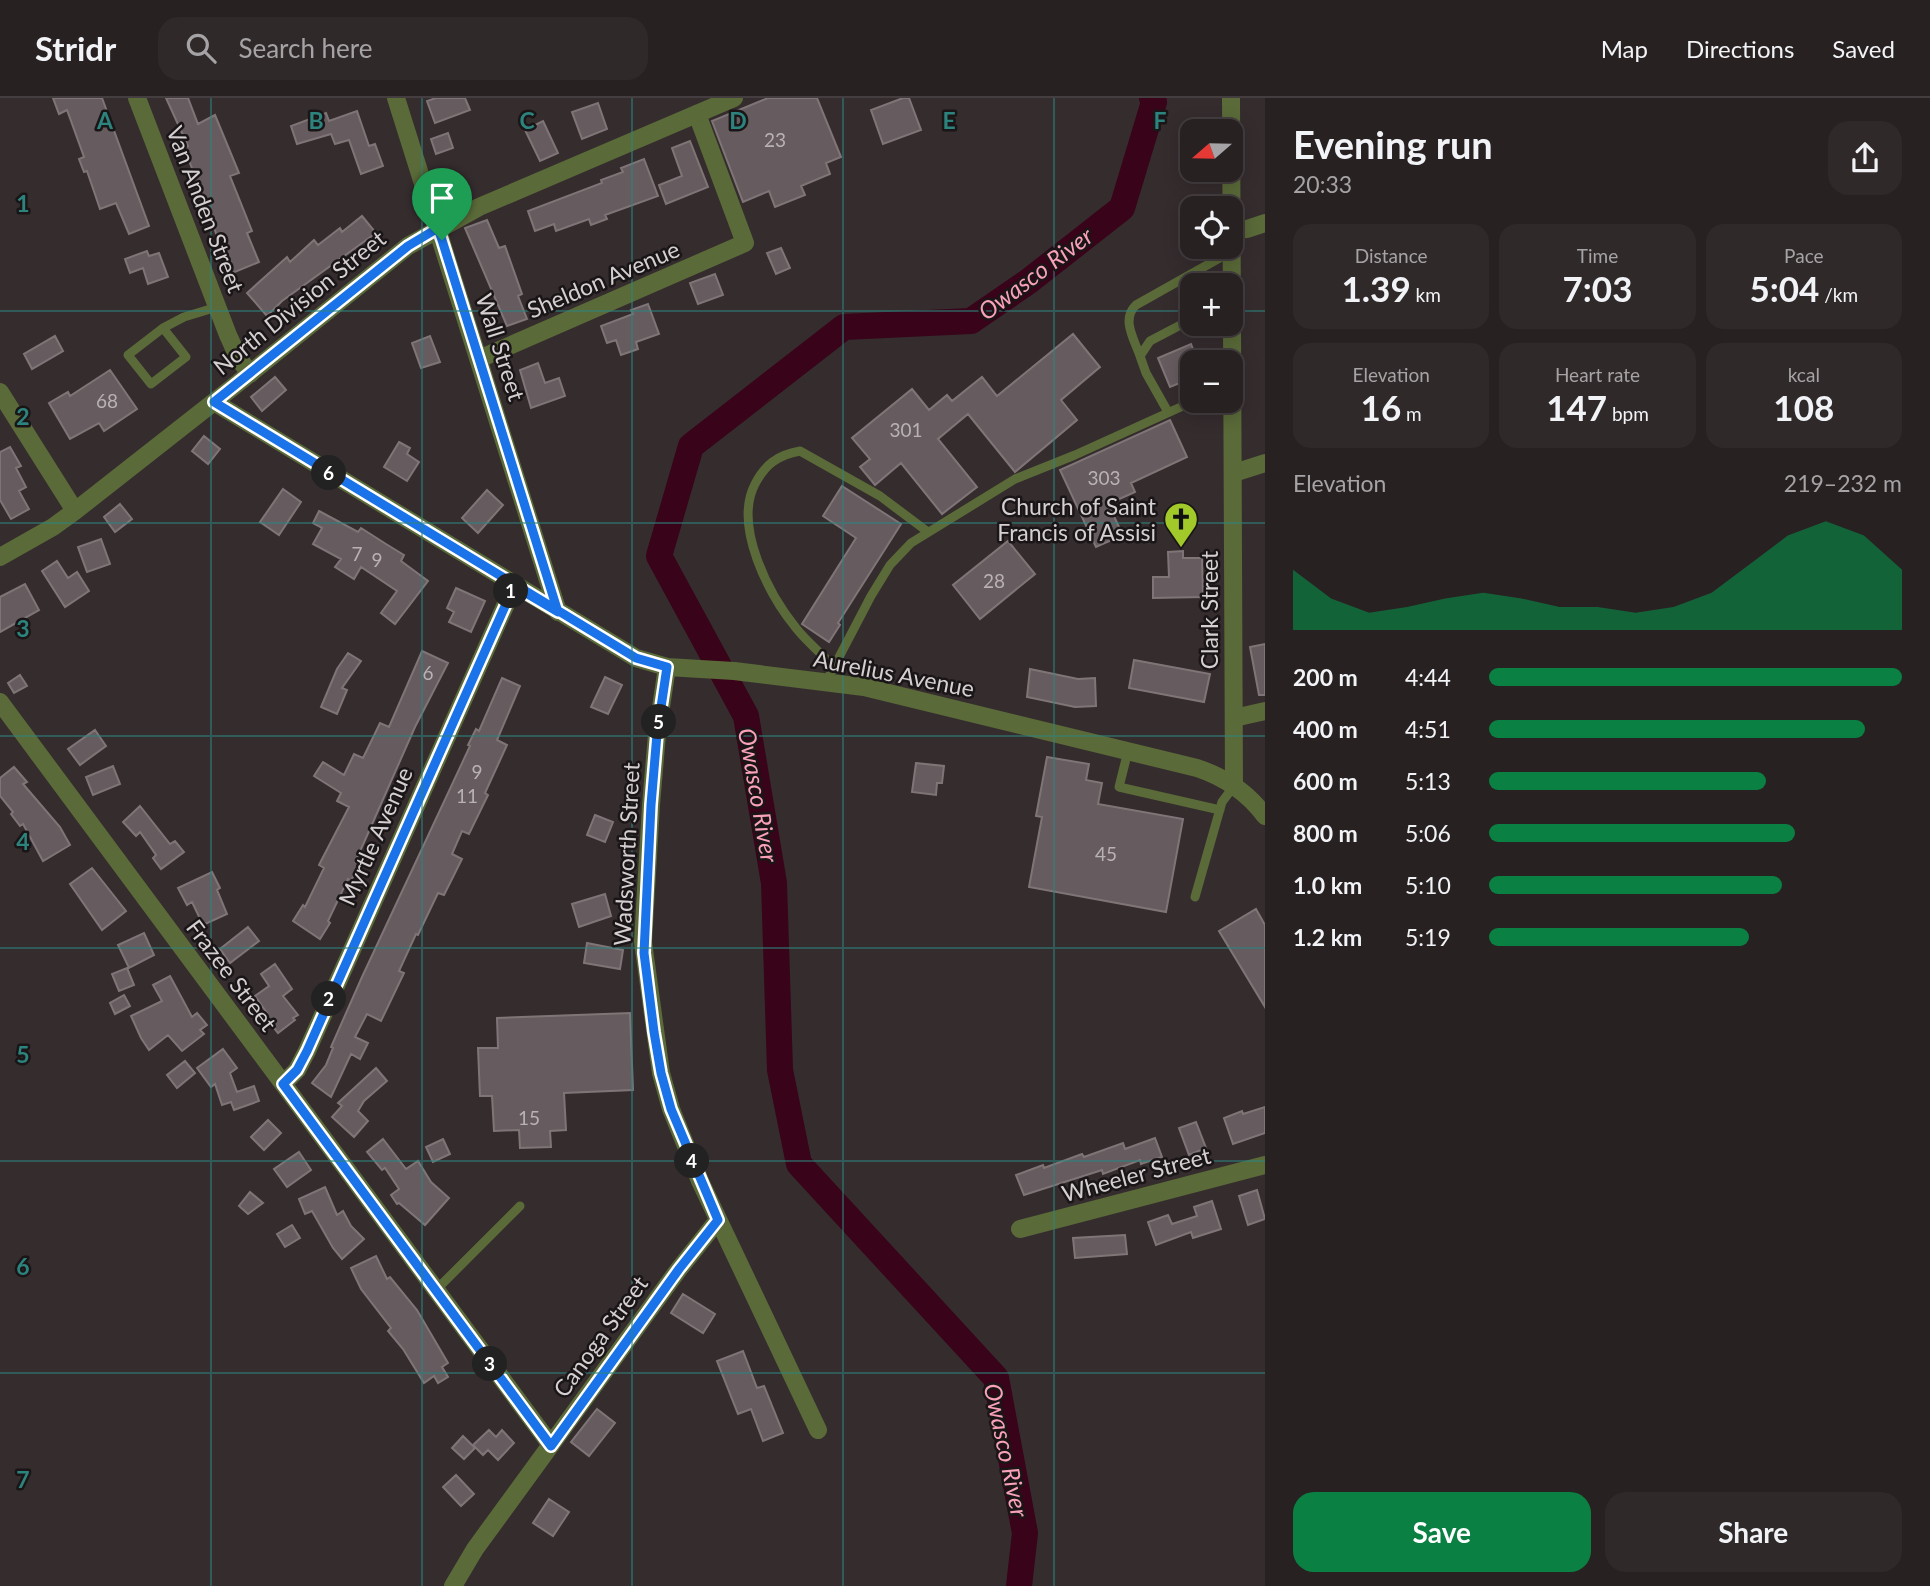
<!DOCTYPE html>
<html lang="en">
<head>
<meta charset="utf-8">
<style>
	:root { --surface:#282122; --page:#30292a; --text:#f1f3f6; --muted:#a5a3a5; --line:#443e40; --accent:#0b8043 }
	body { margin:0; font-family:Lato,sans-serif; background:var(--page); color:var(--text); height:100vh; display:flex; flex-direction:column; font-size:26px; white-space:nowrap }
	* { box-sizing:border-box; margin:0 }
	p { font-size:23px; color:var(--muted) }
	.icon { flex:none; width:38px; height:38px; fill:none; stroke:currentColor; stroke-width:2; stroke-linecap:round; stroke-linejoin:round }
	.map { position:relative; flex:1; overflow:hidden }
	.sheet { display:flex; flex-direction:column; background:var(--surface); width:665px }
	.sheet>* { flex:none }
	.needle { width:46px; rotate:250deg }
	.controls { position:absolute; left:1180px; top:21px; display:grid; gap:14px }
	.controls a { display:grid; place-items:center; width:63px; height:63px; border-radius:14px; background:var(--surface); box-shadow:0 4px 18px #0003,0 0 0 2px var(--line); font-size:35px }
	.pin { position:absolute; display:grid; place-items:center; width:60px; height:60px; color:#fff; margin:-72px -30px; border-radius:50% 50% 50% 0; rotate:-45deg; box-shadow:0 0 7px #0007 }
	.pin .icon { rotate:45deg }
	.km { position:absolute; width:35px; height:35px; margin:-18px; border-radius:50%; background:#222; color:#fff; font-size:19px; line-height:35px; text-align:center }
	.round { display:grid; place-items:center; flex:none; width:74px; height:74px; border-radius:21px; background:var(--page) }
	.summary { display:flex; align-items:center; justify-content:space-between; height:119px; padding:0 28px }
	h1 { font-size:38px; font-weight:700; line-height:52px }
	.metrics { display:grid; grid-template-columns:repeat(3,1fr); gap:10px; height:119px; padding:7px 28px }
	.metrics div { display:grid; align-content:center; border-radius:18px; background:var(--page); text-align:center }
	.metrics b { font-size:35px; font-weight:700 }
	.metrics small { font-size:19px; font-weight:400 }
	.metrics p { font-size:19px }
	.chart { height:196px; padding:14px 28px }
	.chart p { display:flex; justify-content:space-between }
	.chart svg { width:100%; height:126px; margin-top:7px; fill:var(--accent); opacity:.7 }
	.primary-button { display:flex; gap:14px; margin-top:auto; padding:14px 28px }
	.primary-button a { flex:1; height:80px; border-radius:21px; background:var(--accent); color:#fff; font-size:28px; font-weight:700; line-height:80px; text-align:center }
	.primary-button a+a { background:var(--page); color:var(--text) }
	ul { padding:0 28px; list-style:none; font-size:23px }
	li { display:grid; grid-template-columns:112px 84px 1fr; align-items:center; height:52px }
	li i { height:18px; border-radius:9px; background:var(--accent) }
	header { display:flex; align-items:center; gap:42px; box-sizing:border-box; height:98px; padding:0 35px; background:var(--surface); border-bottom:2px solid var(--line) }
	header strong { font-size:33px }
	nav { display:flex; gap:38px; margin-inline-start:auto; font-size:24px }
	.search { width:490px; height:63px; background:var(--page); display:flex; align-items:center; gap:18px; box-sizing:border-box; padding:0 24px; border-radius:21px; color:var(--muted); font-size:26px }
	main { display:flex; flex:1; min-height:0 }
	.map>svg:first-child { display:block }
</style>
</head>
<body>
<header>
<strong>Stridr</strong>
<div class="search"><svg class="icon" aria-label="search" viewBox="0 0 24 24"><circle cx="10" cy="10" r="6"/><path d="M15 15l6 6"/></svg>Search here</div>
<nav><a>Map</a><a>Directions</a><a>Saved</a></nav>
</header>
<main>
<div class="map">
<svg width="1265" height="1488" viewBox="0 0 1265 1488">
	<rect width="100%" height="100%" fill="#352c2e"/>
	<g fill="none" stroke-linecap="round" stroke-linejoin="round">
		<path stroke="#390319" stroke-width="26" d="M1019,1488L1025,1435L996,1280L799,1066L780,972L774,785L746,618L659,458L691,348L844,229L971,223L1029,183L1122,110L1154,4L1152,0"/>
	</g>
	<path fill="#665c5f" stroke="#7f7577" stroke-width="2" d="M53,0H102L149,128L129,136L116,105L100,111L87,73L84,74L79,61L84,59L67,12L59,16Z
		M166,0H188L198,26L215,17L239,75L230,78L252,133L247,135L259,164L230,176L200,89L197,90L191,74L193,73L184,50L188,48Z
		M436,0H465L470,12L435,25L427,3Z
		M768,0H817L841,59L826,65L830,76L801,88L805,97L775,109L769,93L743,104L712,23Z
		M903,0H909L921,32L883,46L871,12Z
		M598,5L607,31L582,41L572,14Z
		M357,13L369,48L375,46L383,68L361,76L349,42L335,46L331,36L297,46L291,28L326,15L329,23Z
		M543,23L558,55L540,63L525,32Z
		M448,35L453,50L436,56L431,41Z
		M690,43L708,89L666,106L659,87L682,78L672,50Z
		M644,61L658,98L605,117L607,121L591,127L589,121L556,133L554,126L535,133L528,113L602,85L601,82L623,74L621,70Z
		M362,118L376,135L282,203L267,218L247,195L287,159L290,164L314,142L318,147L340,130L342,134Z
		M487,122L499,150L505,148L522,196L518,198L527,221L507,228L465,130Z
		M781,150L790,170L776,176L767,155Z
		M147,153L149,158L159,155L168,179L148,186L143,170L130,175L125,161Z
		M715,176L723,197L698,206L690,185Z
		M648,206L659,236L636,244L638,251L621,257L616,242L607,245L601,228L633,216L631,212Z
		M1073,236L1100,269L1061,302L1077,322L1015,374L968,316L938,341L977,389L942,416L901,365L875,387L860,369L870,361L852,340L912,291L929,312L947,297L952,303L982,279L997,298Z
		M55,238L63,253L32,271L24,256Z
		M430,238L440,264L421,270L412,245Z
		M1191,246L1198,264H1192V280L1170,289L1158,260Z
		M538,265L545,285L559,280L565,298L531,310L520,272Z
		M110,272L137,311L104,333L99,325L70,341L49,305L68,294L70,298Z
		M275,279L286,292L262,313L251,299Z
		M1170,322L1187,359L1131,385L1135,394L1108,406L1123,437L1096,449L1060,372Z
		M204,338L220,351L208,366L192,353Z
		M399,344L410,350L407,356L419,364L407,383L384,369Z
		M10,349L21,368L16,370L26,389L19,393L29,411L11,421L0,402V354Z
		M842,388L901,426L838,525L840,527L829,544L802,526L856,440L823,418Z
		M283,391L301,404L279,437L260,424Z
		M487,392L503,407L478,435L462,420Z
		M120,406L132,421L115,434L104,419Z
		M319,413L358,434L361,430L386,446L404,457L401,463L428,483L395,526L381,515L397,493L361,469L354,481L335,469L341,461L313,446L322,430L313,425Z
		M101,441L110,466L87,474L78,449Z
		M1008,443L1035,476L980,521L953,487Z
		M1183,453V460H1202L1203,499L1153,500V479H1169L1168,454Z
		M57,463L68,480L77,474L89,493L65,509L42,473Z
		M25,486L39,512L0,534V499Z
		M456,490L485,503L471,534L449,524L454,514L447,510Z
		M1265,546V597H1259L1250,549Z
		M422,553L448,565L415,629L366,740L355,764L359,766L351,783L348,781L328,823L330,825L320,841L293,823L303,807L305,809L324,770L319,767L349,709L337,703L341,695L314,678L323,664L344,677L354,656L363,660L380,625L389,629Z
		M348,555L361,563L342,590L347,592L337,616L321,609L337,571Z
		M1134,562L1210,576L1204,604L1129,590Z
		M1030,571L1078,581L1095,580L1096,608L1075,609L1027,599Z
		M20,577L27,588L14,595L8,585Z
		M605,579L622,587L608,616L591,609Z
		M502,580L520,588L497,642L507,647L485,695L488,697L469,736L462,733L452,756L462,761L444,797L438,795L418,837L416,836L399,873L404,875L381,923L367,916L355,939L368,945L360,961L351,956L331,999L312,985L326,967L333,950L331,949L362,879L470,648L468,647L476,631L479,633Z
		M95,632L106,648L80,667L68,651Z
		M1047,659L1089,666L1086,682L1102,685L1098,706L1183,721L1166,814L1029,789L1042,719L1036,718Z
		M916,665L944,668L942,685H937L936,697L912,694Z
		M113,668L120,686L93,697L86,679Z
		M14,669L27,684L23,686L60,729L70,747L43,763L23,726L20,728L11,716L13,714L0,698V680Z
		M140,708L170,746L175,743L184,754L161,771L153,760L156,757L140,734L136,738L123,724Z
		M595,717L613,724L605,744L587,737Z
		M92,770L126,813L102,832L70,786Z
		M212,774L220,790L217,792L227,816L203,827L192,804L187,807L178,790Z
		M605,796L611,818L579,829L572,806Z
		M1256,811L1265,827V909L1219,833Z
		M248,829L259,843L230,865L220,851Z
		M144,835L154,857L129,870L118,847Z
		M587,845L623,852L620,871L584,865Z
		M275,866L292,891L283,898L298,917L293,920L295,922L278,935L264,917L267,915L255,898L269,888L261,876Z
		M127,870L134,887L119,893L112,876Z
		M170,878L192,919L197,915L207,927L200,932L204,936L182,953L168,937L149,952L141,940L131,918L162,903L153,887Z
		M124,897L130,908L115,916L110,905Z
		M630,915L633,992L564,995L566,1032L550,1033L551,1049L520,1050L519,1032L494,1033L492,998H480L478,950H498L497,920Z
		M223,951L237,970L230,975L237,994L254,988L259,1003L234,1012L231,1004L222,1007L215,986L211,989L197,970Z
		M185,963L195,975L177,990L167,977Z
		M376,970L387,983L364,1003L358,1013L368,1023L354,1039L332,1019L342,1008L338,1005Z
		M1265,1009V1035L1233,1046L1224,1020L1242,1013L1243,1016Z
		M268,1022L281,1035L264,1052L251,1039Z
		M1196,1024L1206,1050L1189,1057L1179,1030Z
		M1155,1040L1162,1059L1141,1066L1140,1062L1103,1076L1102,1072L1024,1097L1016,1077L1043,1067L1044,1070L1082,1056L1084,1059L1123,1045L1125,1051Z
		M383,1041L406,1071L418,1063L431,1084L449,1100L425,1127L399,1105L397,1106L391,1097L399,1091L385,1070L382,1072L367,1054Z
		M443,1041L450,1056L433,1064L426,1049Z
		M299,1054L311,1072L287,1089L274,1071Z
		M325,1089L337,1117L343,1113L351,1128L364,1141L342,1161L333,1150L312,1113L305,1116L299,1101Z
		M1257,1092L1265,1121L1248,1127L1239,1098Z
		M250,1094L263,1105L248,1116L239,1108Z
		M1212,1103L1221,1131L1193,1140L1191,1134L1156,1147L1148,1124L1168,1117L1172,1126L1197,1118L1194,1109Z
		M292,1127L300,1140L285,1149L277,1136Z
		M1125,1137L1127,1156L1075,1160L1073,1140Z
		M376,1158L387,1181L390,1179L417,1212L448,1265L442,1269L448,1279L438,1285L434,1278L424,1285L403,1251L388,1233L391,1230L361,1191L351,1170Z
		M683,1196L715,1216L703,1235L671,1215Z
		M743,1253L757,1290L764,1288L783,1335L763,1343L751,1311L738,1316L717,1263Z
		M597,1311L615,1325L589,1358L571,1344Z
		M489,1332L496,1339L502,1332L514,1345L498,1362L488,1352L483,1357L473,1347Z
		M463,1338L475,1350L464,1361L452,1350Z
		M456,1377L474,1396L461,1408L443,1389Z
		M549,1401L569,1414L553,1438L533,1425Z"/>
	<g fill="none" stroke-linecap="round" stroke-linejoin="round">
		<path stroke="#5a6a38" stroke-width="9" d="M163,230L186,259L151,286L128,257L163,230L184,219L217,209
			M1140,258C1134,241 1121,221 1136,207L1232,153
			M1168,314L1146,275L1140,258L1150,243L1192,221
			M834,569C822,556 807,544 796,530C769,497 733,428 755,386C765,367 777,357 800,353L880,398L928,434
			M826,584L871,498L890,467L911,445L1015,381L1075,357L1194,303
			M1128,653L1119,689L1220,712
			M1195,799L1222,704L1234,688
			M436,1192L520,1108"/>
		<path stroke="#5a6a38" stroke-width="18" d="M137,0L228,237L238,259L250,276
			M396,0L558,514
			M1233,132L1247,131L1265,125
			M479,261L745,145L697,16
			M0,294L75,413
			M1234,375L1265,365
			M667,569L657,636L651,707L643,844L661,975L671,1011L700,1083L818,1332
			M0,604L551,1347
			M1234,620L1265,613
			M283,986L297,972L307,953L514,488
			M1020,1131L1265,1067
			M453,1488L475,1451L679,1171L718,1122"/>
		<path stroke="#5a6a38" stroke-width="18" d="M1231,0L1234,688
			M214,304L636,560L667,569L734,573L864,589L1197,670C1224,679 1248,695 1265,718
			M0,459L53,429L75,413L233,289L408,148L479,109L734,0"/>
	</g>
	<g fill="none" stroke-linecap="round" stroke-linejoin="round">
		<g stroke="#fff" stroke-width="14">
			<path id="route" d="M442,142L558,514L514,488L307,953L297,972L283,986L551,1348L679,1171L718,1122L671,1011L661,975L654,934L644,855L651,707L657,636L667,569L636,560L214,304L408,148L438,130L442,142"/>
		</g>
		<use href="#route" stroke="#1a73e8" stroke-width="9"/>
	</g>
	<path fill="none" stroke="#2d837d" stroke-width="2" stroke-opacity="0.55" d="M211,0V1488M422,0V1488M632,0V1488M843,0V1488M1054,0V1488M0,213H1192M1230,213H1265M0,425H1265M0,638H1265M0,850H1265M0,1063H1265M0,1275H1265"/>
	<defs>
		<g id="church-pin" transform="scale(1.75)"><path d="M0 17L-7.5 6A9.5 9.5 0 1 1 7.5 6Z" fill="#a1c929" stroke="#1a1617"/><path d="M-1.2-6h2.4v3.5h3.3v2.4h-3.3V6h-2.4V-.1h-3.3v-2.4h3.3Z" fill="#111"/></g>
	</defs>
	<g fill-rule="evenodd">
		<use href="#church-pin" x="1181" y="421"/>
	</g>
	<g text-anchor="middle" dominant-baseline="central" stroke-width="5" stroke-linejoin="round" paint-order="stroke">
		<g font-size="19" fill="#b9b2b4">
			<text x="775" y="41">23</text>
			<text x="107" y="302">68</text>
			<text x="906" y="331">301</text>
			<text x="1104" y="379">303</text>
			<text x="357" y="455">7</text>
			<text x="377" y="461">9</text>
			<text x="994" y="482">28</text>
			<text x="428" y="574">6</text>
			<text x="477" y="673">9</text>
			<text x="467" y="697">11</text>
			<text x="1106" y="755">45</text>
			<text x="529" y="1019">15</text>
		</g>
		<g font-size="23" fill="#d5cfd1" stroke="#1a1617">
			<text transform="translate(206 111) rotate(69)">Van Anden Street</text>
			<text transform="translate(603 181) rotate(-23)">Sheldon Avenue</text>
			<text transform="translate(299 204) rotate(-39)">North Division Street</text>
			<text transform="translate(501 249) rotate(72)">Wall Street</text>
			<text transform="translate(1209 512) rotate(-90)">Clark Street</text>
			<text transform="translate(894 575) rotate(11)">Aurelius Avenue</text>
			<text transform="translate(375 738) rotate(-66)">Myrtle Avenue</text>
			<text transform="translate(626 756) rotate(-87)">Wadsworth Street</text>
			<text transform="translate(232 877) rotate(53)">Frazee Street</text>
			<text transform="translate(1136 1076) rotate(-15)">Wheeler Street</text>
			<text transform="translate(600 1238) rotate(-54)">Canoga Street</text>
		</g>
		<g font-size="23" fill="#d5cfd1" stroke="#1a1617" text-anchor="end">
			<text x="1156" y="408">Church of Saint<tspan x="1156" dy="26">Francis of Assisi</tspan></text>
		</g>
		<g font-size="24" font-style="italic" fill="#faa1ba" stroke="#1a1617">
			<text transform="translate(1035 175) rotate(-37)">Owasco River</text>
			<text transform="translate(759 697) rotate(80)">Owasco River</text>
			<text transform="translate(1007 1352) rotate(78)">Owasco River</text>
		</g>
	</g>
	<g font-size="23" text-anchor="middle" font-weight="bold" fill="#2d837d" stroke="#1a1617" stroke-width="5" stroke-linejoin="round" paint-order="stroke">
		<text x="105" y="31">A</text>
		<text x="316" y="31">B</text>
		<text x="527" y="31">C</text>
		<text x="738" y="31">D</text>
		<text x="949" y="31">E</text>
		<text x="1160" y="31">F</text>
		<text x="23" y="114">1</text>
		<text x="23" y="327">2</text>
		<text x="23" y="539">3</text>
		<text x="23" y="752">4</text>
		<text x="23" y="965">5</text>
		<text x="23" y="1177">6</text>
		<text x="23" y="1390">7</text>
	</g>
</svg>
<div class="controls">
<a><svg class="needle" viewBox="-14 -14 28 28"><path d="M0-13l5 13h-10z" fill="#e53935"/><path d="M0 13l5-13h-10z" fill="#a5a3a5"/></svg></a>
<a><svg class="icon" aria-label="locate" viewBox="0 0 24 24"><circle cx="12" cy="12" r="6"/><path d="M12 2v4M12 18v4M2 12h4M18 12h4"/></svg></a>
<a>+</a>
<a>−</a>
</div>
<div class="pin" style="left:442px;top:142px;background:#1e9e55"><svg class="icon" aria-label="arrive" viewBox="0 0 24 24"><path d="M6 21V4h12l-3 4 3 4H6"/></svg></div>
<b class="km" style="left:511px;top:493px">1</b>
<b class="km" style="left:329px;top:901px">2</b>
<b class="km" style="left:490px;top:1266px">3</b>
<b class="km" style="left:692px;top:1063px">4</b>
<b class="km" style="left:659px;top:624px">5</b>
<b class="km" style="left:329px;top:375px">6</b>
</div>
<section class="sheet">
<div class="summary"><div><h1>Evening run</h1><p>20:33</p></div><a class="round"><svg class="icon" aria-label="share" viewBox="0 0 24 24"><path d="M12 15V3M7 8l5-5 5 5M5 13v7h14v-7"/></svg></a></div>
<div class="metrics">
<div><p>Distance</p><b>1.39<small> km</small></b></div>
<div><p>Time</p><b>7:03</b></div>
<div><p>Pace</p><b>5:04<small> /km</small></b></div>
</div>
<div class="metrics">
<div><p>Elevation</p><b>16<small> m</small></b></div>
<div><p>Heart rate</p><b>147<small> bpm</small></b></div>
<div><p>kcal</p><b>108</b></div>
</div>
<div class="chart"><p><span>Elevation</span>219–232 m</p>
<svg viewBox="0 0 160 44" preserveAspectRatio="none"><path d="M0 44V23L10 33L20 38L30 36L40 33L50 31L60 33L70 36L80 36L90 38L100 36L110 31L120 21L130 11L140 6L150 11L160 23V44z"/></svg>
</div>
<ul>
<li><b>200 m</b>4:44<i style="width:100%"></i></li>
<li><b>400 m</b>4:51<i style="width:91%"></i></li>
<li><b>600 m</b>5:13<i style="width:67%"></i></li>
<li><b>800 m</b>5:06<i style="width:74%"></i></li>
<li><b>1.0 km</b>5:10<i style="width:71%"></i></li>
<li><b>1.2 km</b>5:19<i style="width:63%"></i></li>
</ul>
<div class="primary-button"><a>Save</a><a>Share</a></div>
</section>
</main>
</body>
</html>
